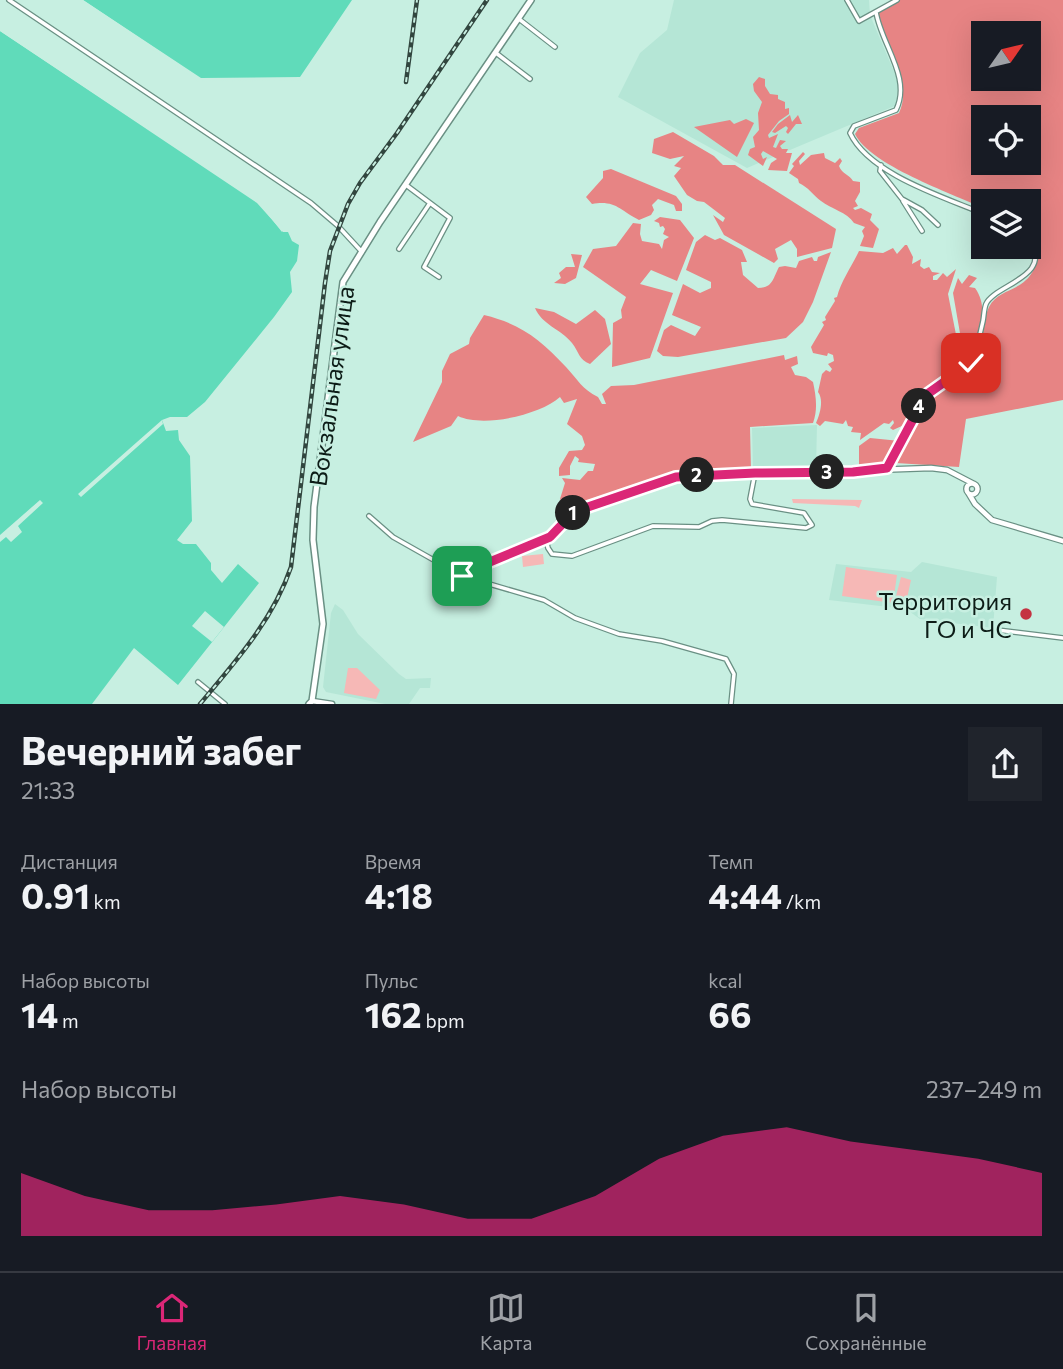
<!DOCTYPE html>
<html lang="ru">
<head>
<meta charset="utf-8">
<style>
	:root { --surface:#171b24; --page:#20242c; --text:#f1f3f6; --muted:#9ea1a6; --line:#363941; --accent:#db2777 }
	body { margin:0; font-family:Commissioner,sans-serif; background:var(--page); color:var(--text); height:100vh; display:flex; flex-direction:column; font-size:26px; white-space:nowrap }
	* { box-sizing:border-box; margin:0 }
	p { font-size:23px; color:var(--muted) }
	.icon { flex:none; width:38px; height:38px; fill:none; stroke:currentColor; stroke-width:2; stroke-linecap:round; stroke-linejoin:round }
	.map { position:relative; height:704px; overflow:hidden }
	.sheet { display:flex; flex-direction:column; background:var(--surface); flex:1 }
	.sheet>* { flex:none }
	.needle { width:46px; rotate:56deg }
	.controls { position:absolute; left:971px; top:21px; display:grid; gap:14px }
	.controls a { display:grid; place-items:center; width:70px; height:70px; border-radius:0px; background:var(--surface); box-shadow:0 7px 28px #0002; font-size:35px }
	.pin { position:absolute; display:grid; place-items:center; width:60px; height:60px; color:#fff; margin:-30px; border-radius:14px; box-shadow:0 4px 10px #0006 }
	.km { position:absolute; width:35px; height:35px; margin:-18px; border-radius:50%; background:#222; color:#fff; font-size:19px; line-height:35px; text-align:center }
	.round { display:grid; place-items:center; flex:none; width:74px; height:74px; border-radius:0px; background:var(--page) }
	.summary { display:flex; align-items:center; justify-content:space-between; height:119px; padding:0 21px }
	h1 { font-size:38px; font-weight:700; line-height:52px }
	.stats { display:grid; grid-template-columns:repeat(3,1fr); gap:10px; height:119px; padding:7px 21px }
	.stats div { display:grid; align-content:center }
	.stats b { font-size:35px; font-weight:700 }
	.stats small { font-size:19px; font-weight:400 }
	.stats p { font-size:19px }
	.chart { height:196px; padding:14px 21px }
	.chart p { display:flex; justify-content:space-between }
	.chart svg { width:100%; height:126px; margin-top:7px; fill:var(--accent); opacity:.7 }
	.tab-bar { display:flex; justify-content:space-around; align-items:center; height:98px; border-top:2px solid var(--line); background:var(--surface); font-size:19px; color:var(--muted) }
	.tab-bar a { display:grid; justify-items:center; gap:4px }
	.tab-bar .active { color:var(--accent) }
	.map>svg:first-child { display:block }
</style>
</head>
<body>
<div class="map">
<svg width="1063" height="704" viewBox="0 0 1063 704">
	<rect width="100%" height="100%" fill="#c7efe1"/>
	<path fill="#b5e6d6" d="M674,0H869L870,15L898,81L897,105L747,168L618,97L640,53L667,30Z
		M817,425L816,468L753,470L752,428Z
		M922,562L997,577L993,628L920,619L906,609L829,600L836,564L911,572Z
		M335,604L343,610L358,634L399,674L406,679L431,678L430,688H420L409,704H385L326,692L323,687L331,613Z"/>
	<path fill="#f6b8b6" d="M792,499L862,500L859,508L855,506L793,503Z
		M543,554L544,564L523,567L522,556Z
		M846,567L897,575L893,603L842,596Z
		M901,577L911,580L906,603L895,600Z
		M348,668H357L380,690L376,699L344,693Z"/>
	<path fill="#e78484" fill-rule="evenodd" d="M900,0H1063V400L966,419L959,467L896,463C906,444 916,417 928,400C940,385 965,382 975,364C985,347 981,324 989,307C1001,283 1035,296 1039,248L1029,235V201H984L983,208C951,193 870,165 855,134L859,128L899,113C911,87 893,64 884,40C881,31 879,21 877,13ZM984,33H1029V79H984ZM984,117H1029V163H984Z
		M759,77L765,79V86L770,94L778,95V99L785,102V109L789,108V114L779,121L768,135L769,138L778,134L773,147L776,148L780,140L786,141L780,146L782,149H788L786,153H792L787,171L768,170L771,163L777,159L763,151L761,154L763,159L767,157L763,166L748,155L750,149L755,147L753,137L759,130L758,113L762,102L754,91L753,84Z
		M790,115L792,122L798,115L802,124H796L788,134L786,132L788,128L786,126L775,133L772,132L778,124Z
		M746,119L754,123L737,157L694,127L730,120L734,124Z
		M673,132L714,156L723,165H735L836,229L832,248L797,257V249L791,240L775,249L778,259L774,263L724,235L713,215L723,222L725,218L704,202L697,201L687,195L674,176L681,168L674,166L684,156L670,159L652,153L654,139Z
		M803,152L805,154L799,161L800,165L811,155L824,153L825,158L835,163L840,158L842,161L839,166C842,174 850,175 853,181L860,182V192L855,201L858,206L853,208L855,210L861,208L872,214L870,220L879,229L873,248L860,246L864,236L862,231L865,227L854,223C847,212 831,209 821,201C813,195 808,187 799,183L798,179L789,173L794,166L792,164Z
		M611,169L676,196L682,204V211H676L674,205L658,199L652,205L654,210L651,215L639,220C619,210 616,200 592,204L586,197L603,178V171Z
		M660,217L680,220L694,238L677,281L651,270L640,284L673,293L650,358L612,367L613,323L622,318L621,310L626,297L583,267L593,249L616,246L633,223L641,224L640,234L642,241L659,244L662,249L664,240L669,237L663,234L665,229L663,226L660,227L659,223L654,221Z
		M705,235L715,240L720,238L742,250L747,262H741L743,275L758,288C773,288 773,278 779,267L785,266L796,268L799,261L812,257L814,261H817L818,257L831,252L813,302L803,322L786,338L678,357L663,356L657,351L664,330L671,325L695,336L701,327L672,315L683,284L700,293L711,288V282L686,270L696,242Z
		M905,245H907L913,257L912,264L921,259L920,266L924,269L929,267L932,272L940,273L933,276V280H937L943,273L947,277L956,269L948,294L962,365L922,393L904,425L893,430L890,428L894,423L893,420L889,424L884,423L860,440L861,433L851,432L853,427L848,426L846,420L843,424L825,421L820,426L816,423C820,414 824,400 818,392L822,374L826,370L830,372L832,369L828,364L834,361L833,355L828,353L827,356L813,353L811,347L824,325L822,322L826,320L825,317L835,301L834,298L837,297C841,281 852,266 859,251L883,253L893,248L897,254Z
		M571,254L582,255L576,278L565,284L554,283L561,278L559,273L566,267H575Z
		M969,275L977,278L969,287L975,288C991,310 977,339 971,364L965,362L953,293L958,278L962,284Z
		M535,308L554,312L576,324L595,310L605,319L611,344L590,364C579,360 579,352 572,343C561,329 542,325 535,308Z
		M484,315C521,324 540,339 566,367C578,380 582,389 598,397L602,404H606L602,394L611,386L634,385L784,355L785,360L797,356L798,364L791,367L795,375L806,377L813,382C816,396 818,409 813,423L750,427L751,470L676,473L578,508L564,504L560,499L565,483L562,478L580,480L588,471H593L595,464L578,462L579,459L575,456L570,466V475L559,476V468L569,451L582,450L585,445L582,436L567,424L577,399L564,403L560,397C540,415 483,428 458,416L451,426L413,442L442,382V371L450,354L469,344L470,338Z
		M870,438L900,441C888,464 886,466 859,468V446Z"/>
	<path fill="#60dbba" d="M83,0H352L300,77L201,78Z
		M0,31L257,203L283,232H288L292,241L299,245L297,261L290,272L292,292L274,317L205,402L187,417H170L162,420L166,431L178,430L179,440L190,456L192,521L177,540L183,544H196L211,563V570L222,583L238,564L259,583L178,685L134,648L92,704H0Z"/>
	<path fill="#c7efe1" d="M80,0H83L204,81L303,80L199,82Z
		M0,28L259,200L284,228L282,232L258,202L0,31Z
		M162,420L163,424L81,497L78,494Z
		M40,500L43,503L18,526L22,532L11,542L6,537L0,542V535Z
		M205,611L224,627L212,642L192,626Z"/>
	<g fill="none" stroke-linecap="round" stroke-linejoin="round">
		<g stroke="#6a9084" stroke-width="6">
			<path id="minor" d="M9,0L311,203L338,226L362,252
				M847,0L859,21L897,0
				M876,12C881,44 912,78 896,110L854,126L850,133C869,174 944,197 984,214
				M519,19L555,47
				M496,53L530,79
				M881,165L880,171L902,199L922,210L938,225
				M406,185L450,218L424,267L439,277
				M903,201L922,231
				M399,249L430,203
				M887,468L926,395L971,364C976,350 980,335 983,321C984,316 984,309 986,304C994,285 1055,276 1029,241
				M369,516L393,537L462,576L544,600L575,618L619,634L662,641L726,659L734,674L731,704
				M546,539L548,548L552,554L572,556L653,526L699,527L712,521L722,520L806,528L812,525L804,513L752,504L750,499L755,473
				M997,630L1063,638
				M198,682L225,704"/>
		</g>
		<g stroke="#6a9084" stroke-width="7">
			<path id="tertiary" d="M966.5 489a5.5 5.5 0 1 1 11 0a5.5 5.5 0 1 1-11 0Z
				M969,494L975,504L992,520L1063,541
				M462,576L468,571L550,537L573,513L579,510L676,477L931,468L947,470L974,484"/>
		</g>
		<g stroke="#6a9084" stroke-width="7">
			<path id="secondary" d="M312,701L332,704"/>
		</g>
		<g stroke="#6a9084" stroke-width="8">
			<path id="primary" d="M309,704L312,701L323,624L313,540L314,507L343,282L380,222L531,0"/>
		</g>
		<use href="#minor" stroke="#fff" stroke-width="3.5"/>
		<use href="#tertiary" stroke="#fff" stroke-width="4.5"/>
		<use href="#secondary" stroke="#fff" stroke-width="4.5"/>
		<use href="#primary" stroke="#fff" stroke-width="5"/>
		<g stroke="#32463f" stroke-width="4.5">
			<path id="rail" d="M406,82L417,0
				M200,704C236,661 273,620 291,567L325,283L330,251L348,204L360,183L397,133L487,0"/>
		</g>
		<use href="#rail" stroke="#c7efe1" stroke-width="2" stroke-dasharray="5" stroke-linecap="butt"/>
	</g>
	<g fill="none" stroke-linecap="round" stroke-linejoin="round">
		<g stroke="#fff" stroke-width="14">
			<path id="route" d="M462,576L468,571L550,537L573,513L579,510L676,477L755,473L853,472L887,468L926,395L971,363"/>
		</g>
		<use href="#route" stroke="#db2777" stroke-width="9"/>
	</g>
	<circle fill="#c43341" stroke="#c7efe1" stroke-width="2.5" cx="1026" cy="614" r="7"/>
	<g text-anchor="middle" dominant-baseline="central" stroke-width="5" stroke-linejoin="round" paint-order="stroke">
		<g font-size="24" fill="#0d1c17" stroke="#c7efe1">
			<text transform="translate(331 386) rotate(-82)">Вокзальная улица</text>
		</g>
		<g font-size="24" fill="#0d1c17" stroke="#c7efe1" text-anchor="end">
			<text x="1012" y="600">Территория<tspan x="1012" dy="28">ГО и ЧС</tspan></text>
		</g>
	</g>
</svg>
<div class="controls">
<a><svg class="needle" viewBox="-14 -14 28 28"><path d="M0-13l5 13h-10z" fill="#e53935"/><path d="M0 13l5-13h-10z" fill="#9ea1a6"/></svg></a>
<a><svg class="icon" aria-label="locate" viewBox="0 0 24 24"><circle cx="12" cy="12" r="6"/><path d="M12 2v4M12 18v4M2 12h4M18 12h4"/></svg></a>
<a><svg class="icon" aria-label="layers" viewBox="0 0 24 24"><path d="M12 4l9 5-9 5-9-5zM3 14l9 5 9-5"/></svg></a>
</div>
<div class="pin" style="left:462px;top:576px;background:#1e9e55"><svg class="icon" aria-label="arrive" viewBox="0 0 24 24"><path d="M6 21V4h12l-3 4 3 4H6"/></svg></div>
<div class="pin" style="left:971px;top:363px;background:#d93025"><svg class="icon" aria-label="check" viewBox="0 0 24 24"><path d="M5 12l5 5 9-10"/></svg></div>
<b class="km" style="left:573px;top:513px">1</b>
<b class="km" style="left:697px;top:475px">2</b>
<b class="km" style="left:827px;top:472px">3</b>
<b class="km" style="left:919px;top:406px">4</b>
</div>
<section class="sheet">
<div class="summary"><div><h1>Вечерний забег</h1><p>21:33</p></div><a class="round"><svg class="icon" aria-label="share" viewBox="0 0 24 24"><path d="M12 15V3M7 8l5-5 5 5M5 13v7h14v-7"/></svg></a></div>
<div class="stats">
<div><p>Дистанция</p><b>0.91<small> km</small></b></div>
<div><p>Время</p><b>4:18</b></div>
<div><p>Темп</p><b>4:44<small> /km</small></b></div>
</div>
<div class="stats">
<div><p>Набор высоты</p><b>14<small> m</small></b></div>
<div><p>Пульс</p><b>162<small> bpm</small></b></div>
<div><p>kcal</p><b>66</b></div>
</div>
<div class="chart"><p><span>Набор высоты</span>237–249 m</p>
<svg viewBox="0 0 160 44" preserveAspectRatio="none"><path d="M0 44V22L10 30L20 35L30 35L40 33L50 30L60 33L70 38L80 38L90 30L100 17L110 9L120 6L130 11L140 14L150 17L160 22V44z"/></svg>
</div>
</section>
<nav class="tab-bar">
<a class="active"><svg class="icon" aria-label="home" viewBox="0 0 24 24"><path d="M3 11l9-7 9 7M6 9v11h12V9"/></svg>Главная</a>
<a><svg class="icon" aria-label="map" viewBox="0 0 24 24"><path d="M3 6l6-2 6 2 6-2v14l-6 2-6-2-6 2zM9 4v14M15 6v14"/></svg>Карта</a>
<a><svg class="icon" aria-label="saved" viewBox="0 0 24 24"><path d="M7 4h10v16l-5-4-5 4z"/></svg>Сохранённые</a>
</nav>
</body>
</html>
